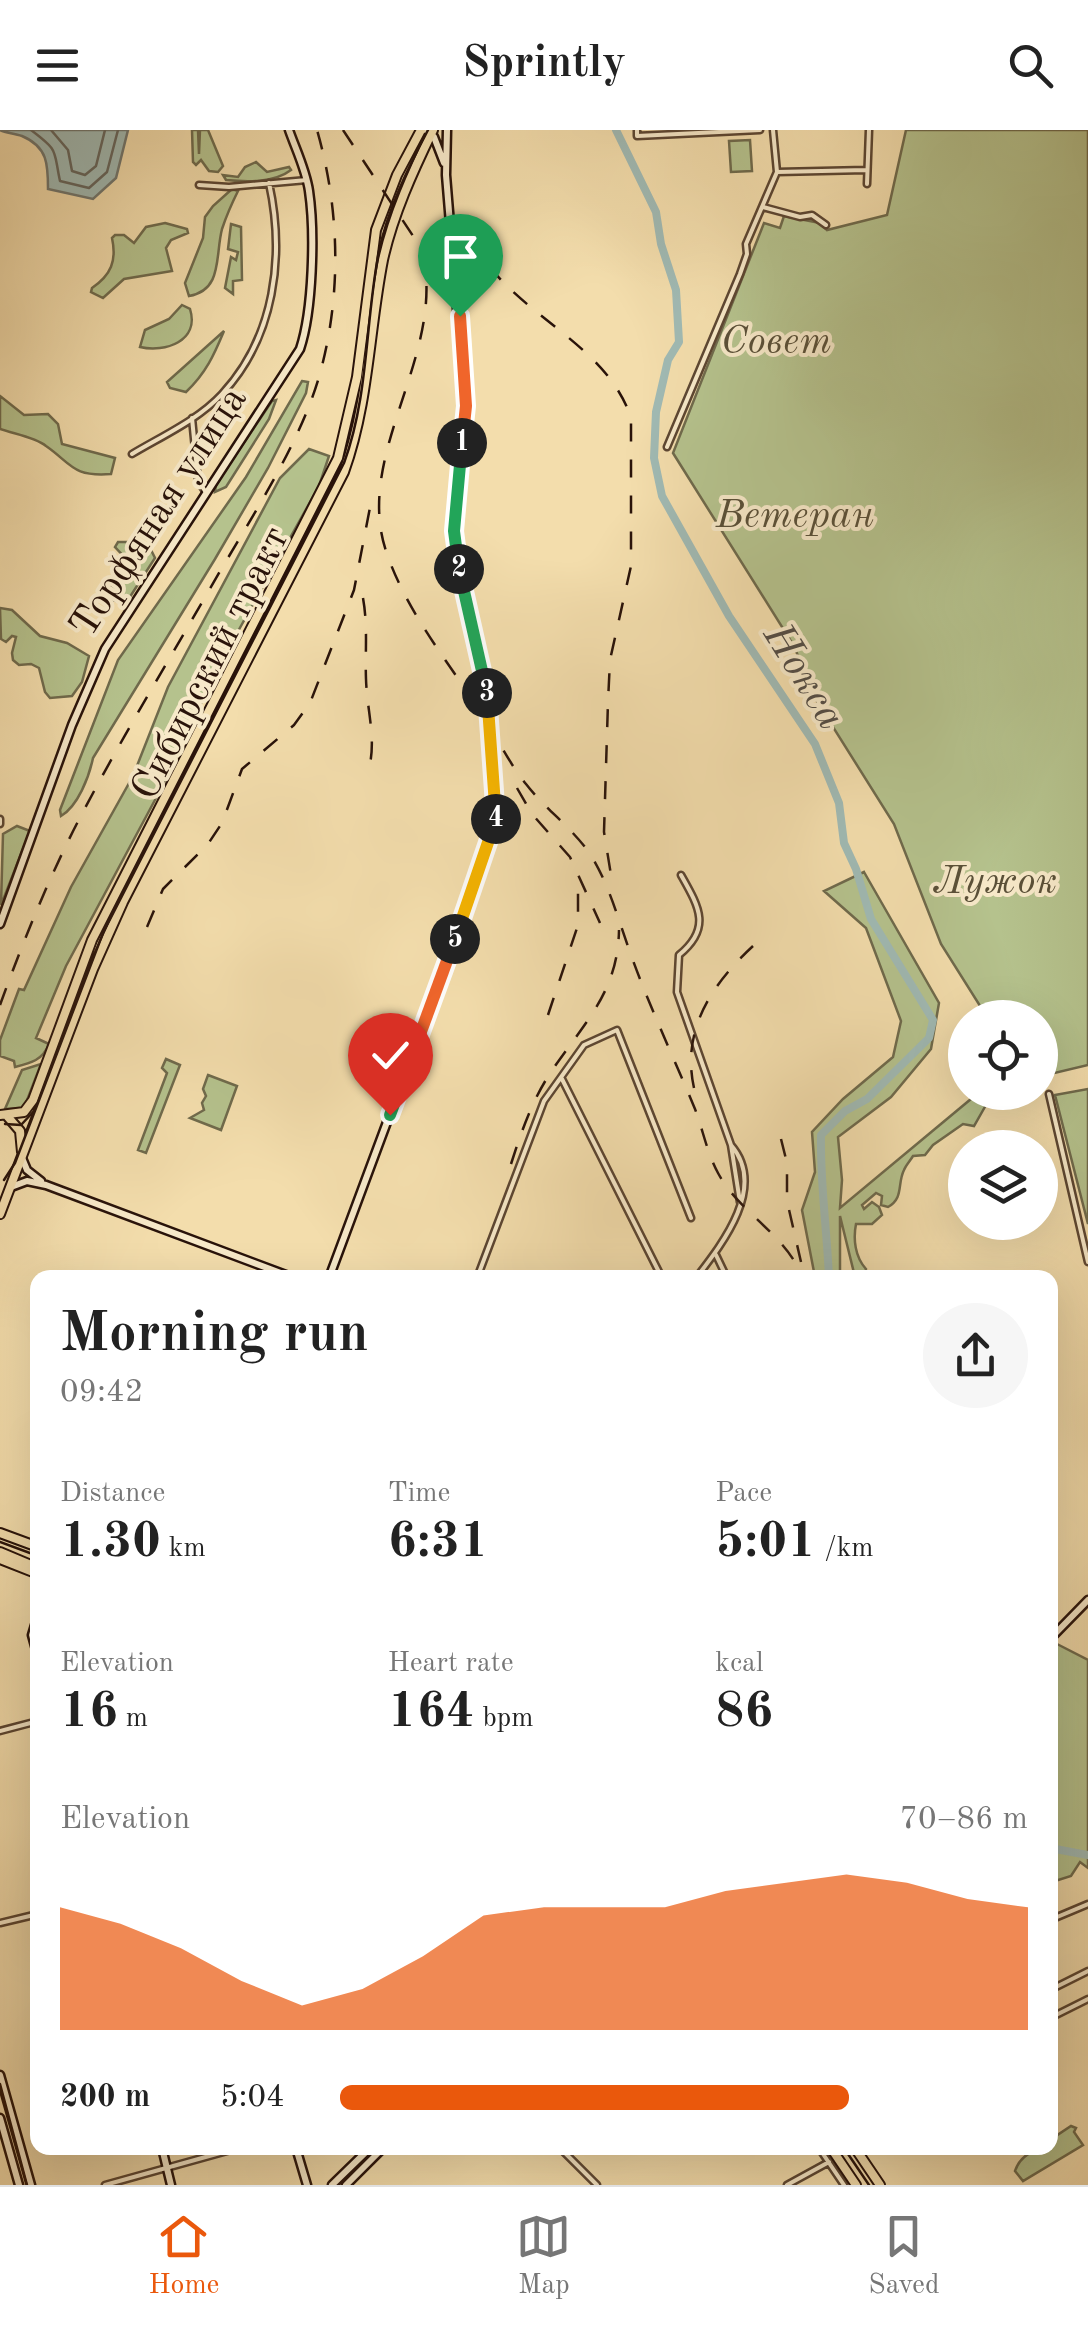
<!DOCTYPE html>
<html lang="en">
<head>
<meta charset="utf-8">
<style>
	:root { --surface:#fff; --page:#f6f6f6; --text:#222; --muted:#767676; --line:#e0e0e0; --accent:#ea580c }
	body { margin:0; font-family:"Old Standard TT",serif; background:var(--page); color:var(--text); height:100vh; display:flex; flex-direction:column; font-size:38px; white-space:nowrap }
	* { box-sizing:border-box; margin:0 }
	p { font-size:32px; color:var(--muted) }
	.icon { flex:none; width:55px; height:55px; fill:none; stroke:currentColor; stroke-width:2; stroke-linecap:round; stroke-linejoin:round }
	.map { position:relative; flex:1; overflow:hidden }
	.sheet { position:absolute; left:30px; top:1140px; width:1028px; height:885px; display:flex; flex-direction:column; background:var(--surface); border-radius:20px; box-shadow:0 10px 40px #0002 }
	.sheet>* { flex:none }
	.controls { position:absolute; left:948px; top:870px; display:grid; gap:20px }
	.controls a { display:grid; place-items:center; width:110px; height:110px; border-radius:50%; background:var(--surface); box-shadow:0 10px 40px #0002; font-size:50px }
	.pin { position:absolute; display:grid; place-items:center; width:85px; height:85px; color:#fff; margin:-102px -42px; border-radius:50% 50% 50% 0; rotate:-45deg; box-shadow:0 0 10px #0007 }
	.pin .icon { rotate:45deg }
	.km { position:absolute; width:50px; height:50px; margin:-25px; border-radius:50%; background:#222; color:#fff; font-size:28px; line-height:50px; text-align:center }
	.round { display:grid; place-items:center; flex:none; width:105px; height:105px; border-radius:52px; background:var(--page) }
	.headline { display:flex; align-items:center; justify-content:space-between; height:170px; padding:0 30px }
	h1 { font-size:55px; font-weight:700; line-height:75px }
	.figures { display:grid; grid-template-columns:repeat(3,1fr); gap:15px; height:170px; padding:10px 30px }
	.figures div { display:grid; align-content:center }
	.figures b { font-size:50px; font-weight:700 }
	.figures small { font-size:28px; font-weight:400 }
	.figures p { font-size:28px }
	.chart { height:280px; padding:20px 30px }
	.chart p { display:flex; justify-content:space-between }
	.chart svg { width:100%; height:180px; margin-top:10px; fill:var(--accent); opacity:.7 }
	ul { padding:0 30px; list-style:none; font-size:32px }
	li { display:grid; grid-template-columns:160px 120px 1fr; align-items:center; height:75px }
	li i { height:25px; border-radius:12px; background:var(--accent) }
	header { display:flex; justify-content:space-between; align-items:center; height:130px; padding:0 30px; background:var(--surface); font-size:45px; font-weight:700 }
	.menu { display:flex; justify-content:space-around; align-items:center; height:140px; border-top:2px solid var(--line); background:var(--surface); font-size:28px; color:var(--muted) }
	.menu a { display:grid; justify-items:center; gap:5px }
	.menu .on { color:var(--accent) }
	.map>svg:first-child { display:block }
</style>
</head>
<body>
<header><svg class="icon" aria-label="menu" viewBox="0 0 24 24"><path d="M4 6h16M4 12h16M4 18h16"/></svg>Sprintly<svg class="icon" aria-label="search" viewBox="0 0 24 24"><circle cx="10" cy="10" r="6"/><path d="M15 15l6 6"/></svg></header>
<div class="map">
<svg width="1088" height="2055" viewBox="0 0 1088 2055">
	<rect width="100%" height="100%" fill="#f3ddac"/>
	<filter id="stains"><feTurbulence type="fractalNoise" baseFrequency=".002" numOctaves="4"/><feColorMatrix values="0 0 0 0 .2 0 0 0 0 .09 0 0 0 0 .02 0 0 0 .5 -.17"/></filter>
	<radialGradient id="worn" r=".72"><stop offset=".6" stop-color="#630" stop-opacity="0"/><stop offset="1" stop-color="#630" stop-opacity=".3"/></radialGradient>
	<path fill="#b5c28d" stroke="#6f6a4c" stroke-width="2.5" d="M192,0H198L199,24L200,0H208L223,36L218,42L209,41L201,30L196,35L193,32Z
		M906,0H1088V935L1042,946L1040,888L987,887L941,814L894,694L816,570L794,516L673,323L764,93L780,98L784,86L820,93L827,100L887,85Z
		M750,10L752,41L731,42L729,11Z
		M256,32L267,42L289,37L291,40C274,53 247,52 226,50L223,45L238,47L245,37Z
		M232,59L238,61C232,73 226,87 222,99C215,126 223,160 189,166L185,153L203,108L205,87L213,76Z
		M165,93L187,99L188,103L171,110L166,118L172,141L124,149L103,168L91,162L92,158C111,145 117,131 112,108L115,105H124L134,113L146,97Z
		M231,94L241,97L242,150L233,151V164L225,158L231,127L236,130L238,122L228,119Z
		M182,175L190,179C200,211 165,223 140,217L145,200L169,189Z
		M224,201C214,225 206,243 186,262L170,258L167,252Z
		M302,251L308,252L306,263L268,338L215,429L93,628C89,647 78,676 61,686L60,680L118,530L246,347Z
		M0,266L24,285L48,284L58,294L62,314L115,328L111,344C72,347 72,334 46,316C35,307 14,304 0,299Z
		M276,270L269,289L226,357L215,362L216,354L272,271Z
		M309,319L329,326L319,356L217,539L163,655L66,836L36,908L49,914C43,930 31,933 15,937L14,931L0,926V910L19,859L24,860L71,757L133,646L168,557L280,348Z
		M128,412L151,420L155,428L126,473L111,470L109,459L126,442L128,431L115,417L118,412Z
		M0,478L12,480L40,506L67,513L89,526L82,552L72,566L50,568L45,562L39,538L31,534L19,535L13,530L12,523L16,507L12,506L6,512L1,509Z
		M17,696L30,701L1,775L3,704Z
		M864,742L939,873L931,919L891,967L838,1007L842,1050L840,1078L977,964L1007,973L1004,977L986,975L974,996L963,994L933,1015L925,1025L913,1026C910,1031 906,1035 904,1040C897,1054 904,1068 888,1077L881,1075L882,1066L876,1063L862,1075L864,1079L872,1072L879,1077L882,1085L872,1094H856C853,1109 855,1127 866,1139L864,1147H855L840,1086V1147H815L802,1080L815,1042L812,1002L843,969L893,927L901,891L866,798L824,761Z
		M166,929L180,935L146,1023L138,1020L167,943L162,938Z
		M41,934L24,978L5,979L22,940Z
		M208,945L237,956L221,1000L190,988L204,980L202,973L206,966L203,959Z
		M1088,959V1094L1055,965Z
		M1057,1514L1088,1530V1738L1080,1732L1071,1746L1052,1752L1050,1516Z
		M1071,1996L1076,1998L1074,2002L1083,2015L1023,2051L1015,2041C1020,2026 1034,2018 1050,2018V2010Z"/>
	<path fill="#a0bab4" stroke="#707770" stroke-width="2.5" d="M0,0H128L116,48L93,69L48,59C48,35 48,17 22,6C14,3 5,3 0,0Z"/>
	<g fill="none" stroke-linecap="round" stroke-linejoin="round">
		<path stroke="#64665f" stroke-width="2.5" d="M31,0C60,22 53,19 60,51L89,58L107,42L118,0
			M51,0L68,20L72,41L85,45L96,36L105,0"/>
		<path stroke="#a0bab4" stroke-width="8" d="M616,0L656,82L661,114L676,160L679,212L668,230L656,282L654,328L662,366L729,486L815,614L839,673L844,713L856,739L871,789L933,890L929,908L867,969L845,981L821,1005C820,1053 827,1100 829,1148
			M1050,1718L1088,1725"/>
		<g stroke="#5c4632" stroke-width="9">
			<path id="street" d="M637,0V6L760,0
				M777,42L866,40
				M867,54L869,0
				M199,55L229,57L307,50
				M763,77L800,87L812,85L826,95
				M192,288L198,350L205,361
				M667,317L740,144L747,124L746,114L777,42L773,0
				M132,324C162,306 198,290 222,264C275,207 285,126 269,53
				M0,689V694
				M681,745C699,777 712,798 679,825L677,862L731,1015L740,1072
				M562,949L662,1148
				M1049,964L1088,1132
				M716,1125L727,1148
				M477,1148L544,971L584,915L617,900L691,1088
				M696,1148C723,1113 767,1057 731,1015
				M0,1601L38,1591
				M1050,1790L1088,1774
				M0,1793L38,1784
				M1050,1860L1088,1841
				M1050,1888L1088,1869
				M560,2018L597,2055
				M819,2018L844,2055
				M105,2055L238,2018
				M787,2055L829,2032"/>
		</g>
		<g stroke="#29130a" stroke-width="11">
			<path id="secondary" d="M426,0L434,7L444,33
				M0,794L72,595L105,519L300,219C313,180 315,102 309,61C306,40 296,20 289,0
				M22,1028L27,1040L41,1051
				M11,1057L27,1051L46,1055L294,1148
				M329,1148L457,804L497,684L489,623L488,567L454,412L465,276L446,45L447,0
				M38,1485L32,1505L38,1527
				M1050,1509L1088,1470
				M0,1945L31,2055
				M0,1988L19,2055
				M162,2018L171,2055
				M296,2018L307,2055
				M332,2055L370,2018
				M346,2055L383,2018"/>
		</g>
		<g stroke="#29130a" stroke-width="12">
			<path id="primary" d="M0,985L24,982L33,970L92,810L338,328L357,247L376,100L397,45L421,0
				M8,987L20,1001L22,1022
				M0,1084L93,839L123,772L344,342C369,272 369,201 383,130C393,85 413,41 433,0
				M0,1403L38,1417
				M0,1422L38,1438
				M0,1429L38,1444
				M831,2018L856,2055
				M855,2018L880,2055"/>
		</g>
		<use href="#street" stroke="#f7e9c9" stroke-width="4"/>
		<use href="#secondary" stroke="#f7e9c9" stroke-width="6"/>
		<use href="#primary" stroke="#f3ddac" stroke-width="8"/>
		<path stroke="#29130a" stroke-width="2.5" d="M5,994L21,995L34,981
			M4,1050L15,1033L103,803L344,333C369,265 365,192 379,121C388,79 408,38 428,0
			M0,1412L38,1426
			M0,1954L27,2055
			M844,2018L869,2055"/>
		<path stroke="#29130a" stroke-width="2.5" stroke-dasharray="18 18" stroke-linecap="butt" d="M343,0L421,118C450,221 353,321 386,421C407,484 451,535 486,590C499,612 510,634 526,654C546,680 574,699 592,727C610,757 619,792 631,825C650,878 674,928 695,979C703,1000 707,1023 718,1043C740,1084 785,1103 803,1148
			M489,136C531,190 609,220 631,288V436L610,530L608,572L604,702L612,751
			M363,468C368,496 365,522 366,549C367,583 378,613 367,645
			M517,658L532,684L570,727L600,793
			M147,797L163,759L208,714L222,693L242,639L294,595L310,573L354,460L373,362
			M0,875C24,809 51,742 84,680C123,606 166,535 208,462C245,397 298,319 319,247C342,166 340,80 317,0
			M548,885L578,795V755
			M694,958C681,900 712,854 753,816
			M781,1009L787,1033V1071L801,1132
			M511,1034C521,1003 532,970 551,942C583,894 618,863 619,800"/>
	</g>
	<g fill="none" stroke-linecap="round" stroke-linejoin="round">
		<g stroke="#fff" stroke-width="20">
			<path id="split-1" d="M460,186L466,276L462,313"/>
		</g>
		<g stroke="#fff" stroke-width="20">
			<path id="split-2" d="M459,439L454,401L462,313"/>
		</g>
		<g stroke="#fff" stroke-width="20">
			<path id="split-3" d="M459,439L487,563"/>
		</g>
		<g stroke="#fff" stroke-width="20">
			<path id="split-4" d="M487,563L496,689"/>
		</g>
		<g stroke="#fff" stroke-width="20">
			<path id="split-5" d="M455,809L496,689"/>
		</g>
		<g stroke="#fff" stroke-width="20">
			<path id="split-6" d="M411,929L455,809"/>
		</g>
		<g stroke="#fff" stroke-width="20">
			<path id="split-7" d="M390,985L411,929"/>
		</g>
		<use href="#split-1" stroke="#f0652b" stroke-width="12"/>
		<use href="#split-2" stroke="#22a559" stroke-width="12"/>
		<use href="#split-3" stroke="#22a559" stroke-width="12"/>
		<use href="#split-4" stroke="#f5b400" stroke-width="12"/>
		<use href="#split-5" stroke="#f5b400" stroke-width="12"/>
		<use href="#split-6" stroke="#f0652b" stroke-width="12"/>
		<use href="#split-7" stroke="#22a559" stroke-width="12"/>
	</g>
	<g text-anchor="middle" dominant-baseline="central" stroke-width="8" stroke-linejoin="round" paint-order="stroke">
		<g font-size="40" font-style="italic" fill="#5a5038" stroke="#f7e9c9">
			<text x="776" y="213">Совет</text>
			<text x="795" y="387">Ветеран</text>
			<text x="995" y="753">Лужок</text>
		</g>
		<g font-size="40" fill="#29130a" stroke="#f7e9c9">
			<text transform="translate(160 383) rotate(-57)">Торфяная улица</text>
			<text transform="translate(212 534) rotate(-63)">Сибирский тракт</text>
		</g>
		<g font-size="42" font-style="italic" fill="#534d46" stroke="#f7e9c9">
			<text transform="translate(803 547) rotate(58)">Нокса</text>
		</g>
	</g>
	<rect width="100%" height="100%" filter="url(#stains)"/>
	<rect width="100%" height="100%" fill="url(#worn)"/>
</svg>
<div class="controls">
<a><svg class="icon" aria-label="locate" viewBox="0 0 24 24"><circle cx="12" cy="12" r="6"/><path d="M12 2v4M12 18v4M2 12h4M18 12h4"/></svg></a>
<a><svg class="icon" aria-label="layers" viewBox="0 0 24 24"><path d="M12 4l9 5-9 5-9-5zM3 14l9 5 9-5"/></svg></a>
</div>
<div class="pin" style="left:460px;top:186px;background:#1e9e55"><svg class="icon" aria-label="arrive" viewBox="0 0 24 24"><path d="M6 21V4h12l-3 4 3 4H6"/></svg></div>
<div class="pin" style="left:390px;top:985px;background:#d93025"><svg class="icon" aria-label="check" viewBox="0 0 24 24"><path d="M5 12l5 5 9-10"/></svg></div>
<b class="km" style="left:462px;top:313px">1</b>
<b class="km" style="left:459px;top:439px">2</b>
<b class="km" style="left:487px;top:563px">3</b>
<b class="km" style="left:496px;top:689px">4</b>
<b class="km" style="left:455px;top:809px">5</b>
<section class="sheet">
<div class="headline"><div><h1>Morning run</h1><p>09:42</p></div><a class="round"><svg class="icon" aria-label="share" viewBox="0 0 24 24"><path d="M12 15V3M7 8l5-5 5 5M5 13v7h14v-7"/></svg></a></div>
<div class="figures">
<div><p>Distance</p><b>1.30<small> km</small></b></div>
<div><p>Time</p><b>6:31</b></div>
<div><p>Pace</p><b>5:01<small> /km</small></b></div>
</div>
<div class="figures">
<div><p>Elevation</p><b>16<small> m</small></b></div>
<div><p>Heart rate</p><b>164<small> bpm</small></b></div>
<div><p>kcal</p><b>86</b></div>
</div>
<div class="chart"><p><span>Elevation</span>70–86 m</p>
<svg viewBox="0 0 160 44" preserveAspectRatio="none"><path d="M0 44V14L10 18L20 24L30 32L40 38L50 34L60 26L70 16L80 14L90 14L100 14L110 10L120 8L130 6L140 8L150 12L160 14V44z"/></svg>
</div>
<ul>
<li><b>200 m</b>5:04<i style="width:74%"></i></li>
</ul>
</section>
</div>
<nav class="menu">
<a class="on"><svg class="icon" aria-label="home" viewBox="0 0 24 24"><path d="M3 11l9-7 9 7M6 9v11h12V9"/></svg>Home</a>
<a><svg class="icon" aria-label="map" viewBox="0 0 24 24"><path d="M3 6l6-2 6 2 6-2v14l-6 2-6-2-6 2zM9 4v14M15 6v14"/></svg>Map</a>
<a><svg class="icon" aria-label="saved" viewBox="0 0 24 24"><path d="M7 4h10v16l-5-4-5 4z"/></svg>Saved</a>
</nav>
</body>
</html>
